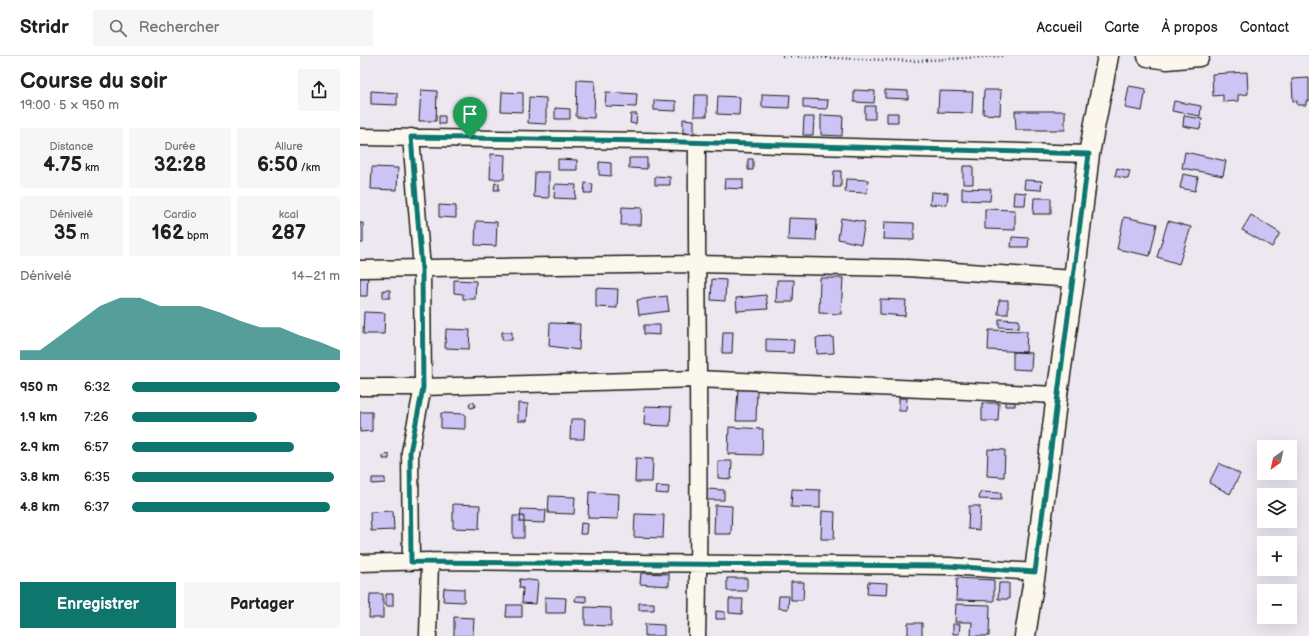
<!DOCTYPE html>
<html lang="fr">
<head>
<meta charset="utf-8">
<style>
	:root { --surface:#fff; --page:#f6f6f6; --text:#202124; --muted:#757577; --line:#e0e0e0; --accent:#0f766e }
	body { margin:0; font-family:"Balsamiq Sans",sans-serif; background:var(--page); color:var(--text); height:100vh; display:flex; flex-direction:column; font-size:15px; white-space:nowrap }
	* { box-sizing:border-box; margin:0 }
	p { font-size:13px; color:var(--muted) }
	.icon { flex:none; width:22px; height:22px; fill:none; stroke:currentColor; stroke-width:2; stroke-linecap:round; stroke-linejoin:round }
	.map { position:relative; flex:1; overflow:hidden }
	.panel { display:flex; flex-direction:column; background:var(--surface); width:360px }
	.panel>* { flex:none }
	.needle { width:26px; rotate:213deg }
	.tools { position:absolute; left:897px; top:384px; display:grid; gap:8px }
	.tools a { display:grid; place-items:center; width:40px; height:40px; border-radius:0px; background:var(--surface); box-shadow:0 4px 16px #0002; font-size:20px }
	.pin { position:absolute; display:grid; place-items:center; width:34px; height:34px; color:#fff; margin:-41px -17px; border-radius:50% 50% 50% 0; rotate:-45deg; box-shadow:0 0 4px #0007 }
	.pin .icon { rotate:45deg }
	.round { display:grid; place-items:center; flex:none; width:42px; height:42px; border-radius:0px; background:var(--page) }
	.headline { display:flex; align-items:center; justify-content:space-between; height:68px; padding:0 20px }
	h1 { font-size:22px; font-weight:800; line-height:30px }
	.metrics { display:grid; grid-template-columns:repeat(3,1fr); gap:6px; height:68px; padding:4px 20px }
	.metrics div { display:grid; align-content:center; border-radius:0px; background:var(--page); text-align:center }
	.metrics b { font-size:20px; font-weight:800 }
	.metrics small { font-size:11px; font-weight:400 }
	.metrics p { font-size:11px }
	.chart { height:112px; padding:8px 20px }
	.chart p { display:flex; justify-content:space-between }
	.chart svg { width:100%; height:72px; margin-top:4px; fill:var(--accent); opacity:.7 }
	.action { display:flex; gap:8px; margin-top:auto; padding:8px 20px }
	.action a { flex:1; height:46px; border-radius:0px; background:var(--accent); color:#fff; font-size:16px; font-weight:800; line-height:46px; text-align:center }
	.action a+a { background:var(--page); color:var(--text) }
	ul { padding:0 20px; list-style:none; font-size:13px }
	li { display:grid; grid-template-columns:64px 48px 1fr; align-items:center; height:30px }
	li i { height:10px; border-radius:5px; background:var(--accent) }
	header { display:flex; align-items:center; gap:24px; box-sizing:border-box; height:56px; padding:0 20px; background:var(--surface); border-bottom:1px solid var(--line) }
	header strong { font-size:19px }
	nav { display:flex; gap:22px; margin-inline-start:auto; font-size:14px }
	.search { width:280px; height:36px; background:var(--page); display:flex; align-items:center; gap:10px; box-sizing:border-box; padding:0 14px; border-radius:0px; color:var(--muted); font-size:15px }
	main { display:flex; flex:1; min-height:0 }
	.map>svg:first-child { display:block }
</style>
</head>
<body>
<header>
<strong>Stridr</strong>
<div class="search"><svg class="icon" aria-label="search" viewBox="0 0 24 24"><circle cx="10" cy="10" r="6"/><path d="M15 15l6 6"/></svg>Rechercher</div>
<nav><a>Accueil</a><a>Carte</a><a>À propos</a><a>Contact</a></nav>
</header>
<main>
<section class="panel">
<div class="headline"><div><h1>Course du soir</h1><p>19:00 · 5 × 950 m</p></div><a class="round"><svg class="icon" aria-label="share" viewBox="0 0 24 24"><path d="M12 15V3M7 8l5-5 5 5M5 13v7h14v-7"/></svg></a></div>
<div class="metrics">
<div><p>Distance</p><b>4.75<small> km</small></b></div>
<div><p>Durée</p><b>32:28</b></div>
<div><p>Allure</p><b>6:50<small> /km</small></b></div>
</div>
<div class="metrics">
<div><p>Dénivelé</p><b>35<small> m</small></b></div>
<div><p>Cardio</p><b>162<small> bpm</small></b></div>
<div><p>kcal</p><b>287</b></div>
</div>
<div class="chart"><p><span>Dénivelé</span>14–21 m</p>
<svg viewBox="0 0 160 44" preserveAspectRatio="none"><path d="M0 44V38L10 38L20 29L30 20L40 11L50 6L60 6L70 11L80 11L90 11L100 15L110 20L120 24L130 24L140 29L150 33L160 38V44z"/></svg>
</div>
<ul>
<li><b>950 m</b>6:32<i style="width:100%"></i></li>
<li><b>1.9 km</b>7:26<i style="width:60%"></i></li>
<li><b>2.9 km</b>6:57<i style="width:78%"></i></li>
<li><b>3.8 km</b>6:35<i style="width:97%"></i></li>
<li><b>4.8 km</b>6:37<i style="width:95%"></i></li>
</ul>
<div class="action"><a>Enregistrer</a><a>Partager</a></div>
</section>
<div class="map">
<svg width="949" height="580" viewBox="0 0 949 580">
	<rect width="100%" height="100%" fill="#ede8ef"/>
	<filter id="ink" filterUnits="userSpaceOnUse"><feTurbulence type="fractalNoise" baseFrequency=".025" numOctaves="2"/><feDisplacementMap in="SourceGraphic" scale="8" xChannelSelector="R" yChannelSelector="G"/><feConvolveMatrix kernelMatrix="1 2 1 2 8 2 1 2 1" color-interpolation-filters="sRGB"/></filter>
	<g filter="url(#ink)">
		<path fill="#cdc4f6" stroke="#1c1c1c" d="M887,16L888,38L878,39V45L863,46V39L853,40L852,18Z
			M949,22V45H946V49H937V45H933L932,23Z
			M217,24L235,25L234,62L216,61Z
			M769,30L786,33L782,55L765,52Z
			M61,34L77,35L76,65H59Z
			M494,34L515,35L514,47L494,46Z
			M525,34L548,35V43L525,42Z
			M624,34H641L640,59L623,58Z
			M11,35L37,37V49L11,48Z
			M579,35L613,36L612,57L578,56Z
			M142,36L163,37V56L141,55Z
			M246,36L277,38L276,51L245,50Z
			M402,38L430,39L429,52L402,51Z
			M335,39H347V60H334Z
			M358,40L380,41L379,59L357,58Z
			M169,41L186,42V68L168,67Z
			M443,43L468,44L467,53L443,52Z
			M294,44L316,45V55L294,54Z
			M814,45L841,50L840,60L812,55Z
			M505,50H515V63H505Z
			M195,52L210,53V63H195Z
			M655,55H705V74H656Z
			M527,57H538V66H527Z
			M271,58H277L276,68L270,67Z
			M461,59L483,60L482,80L461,79Z
			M79,60H85V68H79Z
			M824,60L842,63L840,73L823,70Z
			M444,61H454L453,79H443Z
			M323,63L334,64V78L323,77Z
			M825,96L866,105L863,120L822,112Z
			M131,98L145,99L144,123H130Z
			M269,102H287V113L269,112Z
			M198,103L217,104V114H198Z
			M388,103H393V114H388Z
			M239,106L251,107V120L239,119Z
			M603,110H613V128H603Z
			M12,111L38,112L37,134L11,133Z
			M757,112L770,115L768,123L755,120Z
			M474,115H481V131H473Z
			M175,116H189V142L174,141Z
			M823,118L838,121L835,135L820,132Z
			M295,120L310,121V129H295Z
			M365,123H383V133L364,132Z
			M486,123L508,124L507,137L485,136Z
			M665,124L682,125L681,134L664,133Z
			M135,127L139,128V134H134Z
			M225,127L233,128L232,137H224Z
			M195,128L216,129L215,143L194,142Z
			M602,132L631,133L630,145L602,144Z
			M571,136L588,137L587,149L570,148Z
			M654,136L666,137L665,149H653Z
			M674,142H691V158H673Z
			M79,149L96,150V162L79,161Z
			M262,151L282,152L281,169H261Z
			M625,153L655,154V174L625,173Z
			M891,159L920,177L912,191L882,174Z
			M764,161L797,168L790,200L757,193Z
			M429,162L457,163L456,185L428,184Z
			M481,162L505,166L501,188L478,183Z
			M116,165L137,166L136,190L115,189Z
			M808,165L831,171L819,208L797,201Z
			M524,166L554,167V184L523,183Z
			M0,167H3V187H0Z
			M652,181L669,182L668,191H651Z
			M0,219H8L7,240H0Z
			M460,222H483L481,258L459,257Z
			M352,223L366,224L365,245L351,244Z
			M94,224L116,225L115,243H103V238L94,237Z
			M417,224H434L433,246H416Z
			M236,232L258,233L257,252L236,251Z
			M23,234H30V242H23Z
			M406,239L408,253L377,255L376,242Z
			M307,240L309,255L279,259L277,244Z
			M520,243L546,244L545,260L520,258Z
			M639,244H648V258H638Z
			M4,256L25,257L24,278H3Z
			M639,263L659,264V272L639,271Z
			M190,267L220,268L219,294L189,290Z
			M284,269H300V279L284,278Z
			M86,273L110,274L109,293L85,292Z
			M629,274L667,275L666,296L628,294Z
			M142,276H152V284H142Z
			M363,276H373L372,297H362Z
			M473,281L474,297L457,298L456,282Z
			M406,283L434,284L433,297L406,296Z
			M653,296L672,297L671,314L653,313Z
			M378,333L397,334L396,365H376Z
			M539,342H547L546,355H539Z
			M645,343L655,344V350H645Z
			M109 349a3 3 0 1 1 6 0a3 3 0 1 1-6 0Z
			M158,347L168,348L167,365H158Z
			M622,347H639L638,365H622Z
			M285,350L311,351L310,370L284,369Z
			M0,356H12V375L0,376Z
			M81,357L105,358V373L81,372Z
			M211,363H225L224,383H210Z
			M369,371L403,373L402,399L368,398Z
			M628,393L645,394L644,421L627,420Z
			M29,398V403H23V399Z
			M276,402L293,403L292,426H275Z
			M358,405H372L371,423L358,422Z
			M859,407L880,418L870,438L849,427Z
			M12,422H25V427L12,428Z
			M297,430L309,431L308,438L296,437Z
			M346,433L364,434V444H346Z
			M432,433L460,434V452L431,451Z
			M229,436L259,438L258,463L228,462Z
			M620,436L641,437V444L619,443Z
			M189,440L215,441L214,458L188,457Z
			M93,448L120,449L119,473L93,472Z
			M355,449L372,450L371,478H354Z
			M609,450H620L619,474L608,473Z
			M161,453L186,454L185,467L160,466Z
			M33,455L34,474L11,475L10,456Z
			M462,455L475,456L474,483H461Z
			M275,458L304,459L303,482L274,481Z
			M153,460H164V482H153Z
			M221,467L228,468L227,478H220Z
			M281,517L309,518V530L280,528Z
			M367,522H387V535H367Z
			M597,522L634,524V545L596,544Z
			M160,523L178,525L176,548L162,547L163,532H159Z
			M431,526H444L443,544H431Z
			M508,526L527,527L526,539L507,538Z
			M639,527H649V543H638Z
			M84,532L104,533V546L83,545Z
			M10,538H23V562H9Z
			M26,538H33V550H26Z
			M216,540H226V546L215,545Z
			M419,540H429L428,553L418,552Z
			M185,541L206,542L205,557H185Z
			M369,543H383L382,558L369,557Z
			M279,547H294V554H279Z
			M596,548L630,549L629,580H611L612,566H595Z
			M147,549H162V561H146Z
			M225,551L251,552V570L225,569Z
			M356,555L365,556V563H356Z
			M94,561L114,562L113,580H94Z
			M548,567H562V580L548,579Z
			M285,568L304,569V580H285Z
			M593,568H600L599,578H593Z"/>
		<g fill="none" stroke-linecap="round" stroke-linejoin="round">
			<g stroke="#1c1c1c" stroke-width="19">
				<path id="minor" d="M0,81L287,85L729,98
					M51,81L62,213L63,331L50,396L51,506
					M0,213L336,208L547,212L714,223
					M0,331H63L337,323L697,339
					M0,507L70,505L589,510L675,516
					M68,580L70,505
					M337,580C341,416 336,251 337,86"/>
			</g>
			<g stroke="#1c1c1c" stroke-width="23">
				<path id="tertiary" d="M788,0L807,3L839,0
					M665,580L675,516L697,339L714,223L729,98L748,0"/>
			</g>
			<path stroke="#1c1c1c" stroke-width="2.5" stroke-dasharray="1 3" stroke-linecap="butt" d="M422,0L552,5L643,0"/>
			<use href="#minor" stroke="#fbf7ec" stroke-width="16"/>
			<use href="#tertiary" stroke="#fbf7ec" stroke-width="20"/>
		</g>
	</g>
	<g fill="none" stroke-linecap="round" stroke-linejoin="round" filter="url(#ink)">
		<g stroke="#fff" stroke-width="8">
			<path id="route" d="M51,81L287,85L729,98L675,516L589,510L51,506L50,396L63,332L62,213Z"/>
		</g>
		<use href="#route" stroke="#0f766e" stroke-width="5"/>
	</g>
</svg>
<div class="tools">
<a><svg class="needle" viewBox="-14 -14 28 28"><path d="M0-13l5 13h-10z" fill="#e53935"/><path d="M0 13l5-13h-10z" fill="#757577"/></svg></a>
<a><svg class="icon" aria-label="layers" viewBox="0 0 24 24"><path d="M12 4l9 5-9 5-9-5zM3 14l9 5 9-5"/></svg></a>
<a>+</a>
<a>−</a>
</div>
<div class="pin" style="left:110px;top:82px;background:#1e9e55"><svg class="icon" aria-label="arrive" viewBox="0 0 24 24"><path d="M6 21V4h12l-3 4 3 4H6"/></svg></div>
</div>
</main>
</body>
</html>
